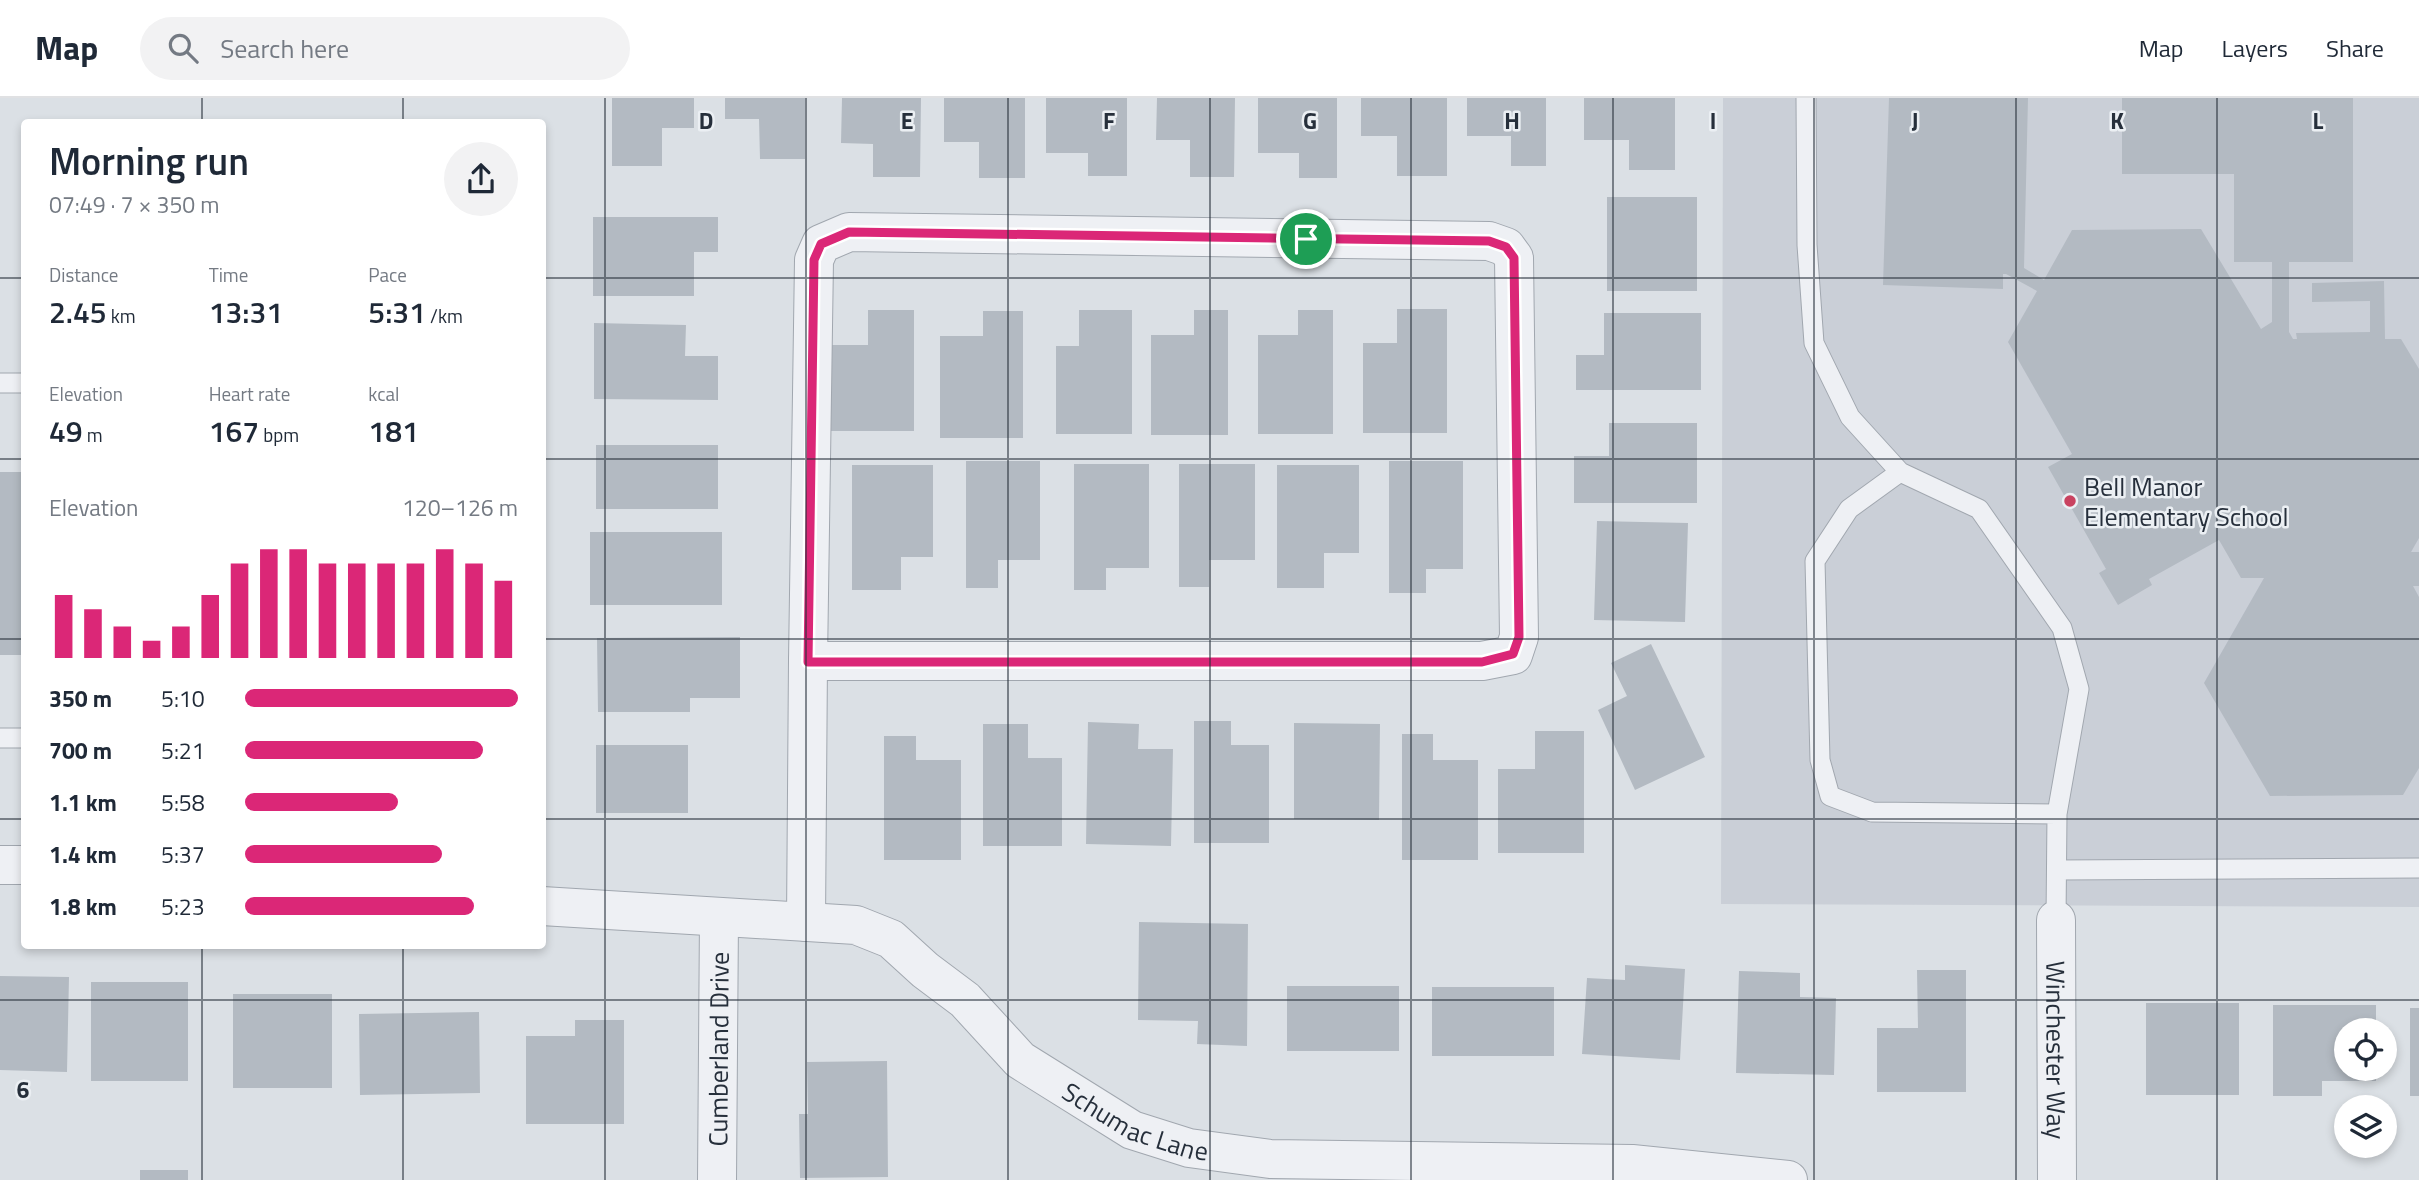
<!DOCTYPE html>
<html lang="en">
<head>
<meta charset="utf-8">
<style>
	:root { --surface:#fff; --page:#f2f2f3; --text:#1f2937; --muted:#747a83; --line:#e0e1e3; --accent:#db2777 }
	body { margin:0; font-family:"Titillium Web",sans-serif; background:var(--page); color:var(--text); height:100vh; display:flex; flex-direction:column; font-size:26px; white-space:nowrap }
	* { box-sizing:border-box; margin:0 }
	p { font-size:23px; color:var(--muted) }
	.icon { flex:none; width:38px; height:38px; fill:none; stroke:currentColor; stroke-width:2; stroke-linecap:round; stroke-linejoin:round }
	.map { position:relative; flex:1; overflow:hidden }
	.drawer { position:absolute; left:21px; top:21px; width:525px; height:830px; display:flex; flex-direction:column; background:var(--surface); border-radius:7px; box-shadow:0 4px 10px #0003 }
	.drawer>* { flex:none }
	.controls { position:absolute; left:2334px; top:920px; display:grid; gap:14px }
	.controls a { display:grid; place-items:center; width:63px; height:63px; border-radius:50%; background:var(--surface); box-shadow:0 4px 10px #0003; font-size:35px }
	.pin { position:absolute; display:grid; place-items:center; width:60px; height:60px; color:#fff; margin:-30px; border:4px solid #fff; border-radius:50%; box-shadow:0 2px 7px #0007 }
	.round { display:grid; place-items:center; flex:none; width:74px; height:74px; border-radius:37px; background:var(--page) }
	.overview { display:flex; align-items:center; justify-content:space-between; height:119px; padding:0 28px }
	h1 { font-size:38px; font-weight:600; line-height:52px }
	.figures { display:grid; grid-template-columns:repeat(3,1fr); gap:10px; height:119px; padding:7px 28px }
	.figures div { display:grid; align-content:center }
	.figures b { font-size:30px; font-weight:600 }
	.figures small { font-size:19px; font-weight:400 }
	.figures p { font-size:19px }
	.chart { height:196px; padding:14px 28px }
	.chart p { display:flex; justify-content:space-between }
	.chart svg { width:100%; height:126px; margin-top:7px; stroke:var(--accent); stroke-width:6 }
	ul { padding:0 28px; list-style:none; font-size:23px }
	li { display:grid; grid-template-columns:112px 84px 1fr; align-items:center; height:52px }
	li i { height:18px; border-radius:9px; background:var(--accent) }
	header { display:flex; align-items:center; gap:42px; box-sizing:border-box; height:98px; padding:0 35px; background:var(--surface); border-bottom:2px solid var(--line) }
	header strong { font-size:33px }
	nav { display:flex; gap:38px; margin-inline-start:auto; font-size:24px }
	.search { width:490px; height:63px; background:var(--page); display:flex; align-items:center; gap:18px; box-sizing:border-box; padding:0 24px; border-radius:38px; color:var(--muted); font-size:26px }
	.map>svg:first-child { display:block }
</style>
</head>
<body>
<header>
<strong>Map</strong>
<div class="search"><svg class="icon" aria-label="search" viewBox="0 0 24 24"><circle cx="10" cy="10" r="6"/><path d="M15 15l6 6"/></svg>Search here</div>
<nav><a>Map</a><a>Layers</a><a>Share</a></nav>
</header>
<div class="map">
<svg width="2419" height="1082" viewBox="0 0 2419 1082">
	<rect width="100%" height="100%" fill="#dbe0e5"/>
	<path fill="#cacfd7" d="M1723,0H2419V809L1721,806Z"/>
	<path fill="#b3bac2" d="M612,0H694V30H662V68H612Z
		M725,0H805V61H760L759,21H725Z
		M842,0H921L920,79H873V46L841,45Z
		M944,0H1025V80H979V44H944Z
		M1046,0H1127V78H1088V55H1046Z
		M1157,0H1235L1234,79H1190V42H1156Z
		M1258,0H1337V80H1299V55H1258Z
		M1361,0H1447V78H1397V38H1361Z
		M1467,0H1546V68H1511V38H1467Z
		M1584,0H1675V72H1629V42H1584Z
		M1889,0H2028L2024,170L2044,182L2072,132L2201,131L2261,231L2272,224V164H2234V76H2122V0H2353V164H2289V234L2293,241H2297L2296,235L2370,234V203L2312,204V185L2384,183L2385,241H2401L2419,271V440L2411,454H2419V488H2413L2419,499V670L2403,697L2270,698L2204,585L2264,480H2241L2219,442L2149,481L2152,487L2118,507L2099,475L2106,471L2048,369L2072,356L2008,244L2037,193L2006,176H2003V191L1883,187Z
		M1607,99H1697V193H1607Z
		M593,119H718V154H694V198H593Z
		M1397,211H1447V335H1363V245H1397Z
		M868,212H914V333H830V247H868Z
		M1079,212H1132V336H1056V248H1079Z
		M1194,212H1228V337H1151V237H1194Z
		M1298,212H1333V336H1258V237H1298Z
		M983,213H1023V340H940V238H983Z
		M1604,215H1701V292H1576V257H1604Z
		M594,225L686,227L685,258H718V302L594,301Z
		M1609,325H1697V405H1574V358H1609Z
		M596,347H718V411H596Z
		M966,363H1040V462H998V490H966Z
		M1389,363H1463V471H1426V495H1389Z
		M1074,366H1149V470H1106V492H1074Z
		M1179,366H1255V462H1209V489H1179Z
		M852,367H933V459H901V492H852Z
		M1277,367H1359V455H1324V490H1277Z
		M0,374H24V557H0Z
		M1597,423L1688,425L1685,524L1594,522Z
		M590,434H722V507H590Z
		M740,539V600H690V614H598L597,540Z
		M1651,546L1705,659L1635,692L1598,612L1627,598L1611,565Z
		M1194,623H1231V647H1269V745H1194Z
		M1088,624L1139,626L1138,651H1173L1171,748L1086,746Z
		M1294,625L1380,626L1379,722L1294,721Z
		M983,626H1028V660H1062V748H983Z
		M1535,633H1584V755H1498V671H1535Z
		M1402,636H1433V662H1478V762H1402Z
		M884,638H916V662H961V762H884Z
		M596,647H688V715H596Z
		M1139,824L1248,826L1247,948L1197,946L1198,923L1138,922Z
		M1625,867L1685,871L1680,962L1582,956L1587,880L1625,882Z
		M1917,872H1966V994H1877V930H1918Z
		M1739,873L1800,875V899L1836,900L1834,977L1736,975Z
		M0,878L69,879L67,974L0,972Z
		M91,884H188V983H91Z
		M1287,888H1399V953H1287Z
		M1432,889H1554V958H1432Z
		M233,896H332V990H233Z
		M2146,905H2239V997H2146Z
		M2273,907H2376V933H2347V971H2376V983H2322V998H2273Z
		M2410,910H2419V998H2410Z
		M479,914L480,995L360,997L359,916Z
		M575,922H624V1026H526V938H575Z
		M887,963L888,1079L800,1080L799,1016H808L807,964Z
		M140,1072H188V1082H140Z"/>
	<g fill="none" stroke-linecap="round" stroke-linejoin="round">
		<g stroke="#a1a7af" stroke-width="21">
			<path id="service" d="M1806,0L1807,147L1814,245L1850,319L1900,374L1979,411L2062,530L2079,591L2057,716L2056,822
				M0,285H24
				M1900,374L1849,411L1815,463L1820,662L1830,698L1872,714L2057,716
				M0,640H24
				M2057,772L2419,770"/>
		</g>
		<g stroke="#a1a7af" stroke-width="40">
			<g id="minor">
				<path d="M849,134L1489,143L1506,149L1514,160L1519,539L1513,557L1482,563H808L814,162L821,146Z"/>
				<path id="s1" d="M2056,822L2057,1082"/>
				<path d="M806,824L808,563"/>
				<path id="s2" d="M717,1082L719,819"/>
			</g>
		</g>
		<g stroke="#a1a7af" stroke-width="40">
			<g id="tertiary">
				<path d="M0,767H24"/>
				<path id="s3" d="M542,808L856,827L891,841L925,872L965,902L1020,962L1132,1032L1189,1050L1270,1061L1632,1066L1788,1082"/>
			</g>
		</g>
		<use href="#service" stroke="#eef0f4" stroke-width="19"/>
		<use href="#minor" stroke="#eef0f4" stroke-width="38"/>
		<use href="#tertiary" stroke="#eef0f4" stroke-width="38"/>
	</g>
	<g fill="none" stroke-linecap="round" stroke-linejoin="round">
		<g stroke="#fff" stroke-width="14">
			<path id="route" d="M849,134L1489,143L1506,149L1514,160L1519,539L1513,556L1482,564H808L814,162L821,146Z"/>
		</g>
		<use href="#route" stroke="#db2777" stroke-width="9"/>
	</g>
	<path fill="none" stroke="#262f3b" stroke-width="2" stroke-opacity="0.55" d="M202,0V24M403,0V24M605,0V1082M806,0V1082M1008,0V1082M1210,0V1082M1411,0V1082M1613,0V1082M1814,0V1082M2016,0V1082M2217,0V1082M0,180H24M542,180H2419M0,361H24M542,361H2419M0,541H24M542,541H2419M0,721H24M542,721H2419M202,847V1082M403,847V1082M0,902H2419"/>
	<circle fill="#c94260" stroke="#ebeff3" stroke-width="2.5" cx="2070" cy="403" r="7"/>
	<g text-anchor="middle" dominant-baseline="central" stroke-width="5" stroke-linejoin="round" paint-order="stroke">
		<g font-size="26" fill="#262f3b" stroke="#ebeff3" text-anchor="start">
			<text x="2084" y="388">Bell Manor<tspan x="2084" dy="30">Elementary School</tspan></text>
		</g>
		<g font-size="26" fill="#262f3b" stroke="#ebeff3">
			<text stroke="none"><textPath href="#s2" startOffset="131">Cumberland Drive</textPath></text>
			<text stroke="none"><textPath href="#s1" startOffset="130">Winchester Way</textPath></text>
			<text stroke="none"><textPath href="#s3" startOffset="662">Schumac Lane</textPath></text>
		</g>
	</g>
	<g font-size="23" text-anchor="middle" font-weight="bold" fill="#262f3b" stroke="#ebeff3" stroke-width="5" stroke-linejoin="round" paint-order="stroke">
		<text x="706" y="31">D</text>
		<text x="907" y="31">E</text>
		<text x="1109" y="31">F</text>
		<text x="1310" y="31">G</text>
		<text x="1512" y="31">H</text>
		<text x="1713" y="31">I</text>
		<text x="1915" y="31">J</text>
		<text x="2117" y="31">K</text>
		<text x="2318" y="31">L</text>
		<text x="23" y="1000">6</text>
	</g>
</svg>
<div class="controls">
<a><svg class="icon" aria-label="locate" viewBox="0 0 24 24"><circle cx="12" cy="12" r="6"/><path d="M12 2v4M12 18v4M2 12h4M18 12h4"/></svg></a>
<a><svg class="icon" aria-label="layers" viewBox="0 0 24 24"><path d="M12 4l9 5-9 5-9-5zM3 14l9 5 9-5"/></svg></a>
</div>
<div class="pin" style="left:1306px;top:141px;background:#1e9e55"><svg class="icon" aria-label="arrive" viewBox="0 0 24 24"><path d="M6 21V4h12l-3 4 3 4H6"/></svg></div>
<section class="drawer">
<div class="overview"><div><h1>Morning run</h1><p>07:49 · 7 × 350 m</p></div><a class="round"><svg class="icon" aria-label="share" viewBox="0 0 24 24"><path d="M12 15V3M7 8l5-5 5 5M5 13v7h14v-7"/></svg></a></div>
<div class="figures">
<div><p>Distance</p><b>2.45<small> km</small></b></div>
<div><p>Time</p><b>13:31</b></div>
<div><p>Pace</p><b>5:31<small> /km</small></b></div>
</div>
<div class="figures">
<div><p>Elevation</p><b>49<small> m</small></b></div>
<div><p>Heart rate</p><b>167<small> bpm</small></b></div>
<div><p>kcal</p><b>181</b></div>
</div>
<div class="chart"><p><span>Elevation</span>120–126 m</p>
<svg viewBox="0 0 160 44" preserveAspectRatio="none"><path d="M5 44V22M15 44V27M25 44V33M35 44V38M45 44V33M55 44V22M65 44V11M75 44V6M85 44V6M95 44V11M105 44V11M115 44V11M125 44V11M135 44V6M145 44V11M155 44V17"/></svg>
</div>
<ul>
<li><b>350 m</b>5:10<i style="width:100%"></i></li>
<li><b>700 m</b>5:21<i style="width:87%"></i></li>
<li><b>1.1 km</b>5:58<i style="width:56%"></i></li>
<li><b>1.4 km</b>5:37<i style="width:72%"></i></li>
<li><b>1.8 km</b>5:23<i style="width:84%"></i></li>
</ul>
</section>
</div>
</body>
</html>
